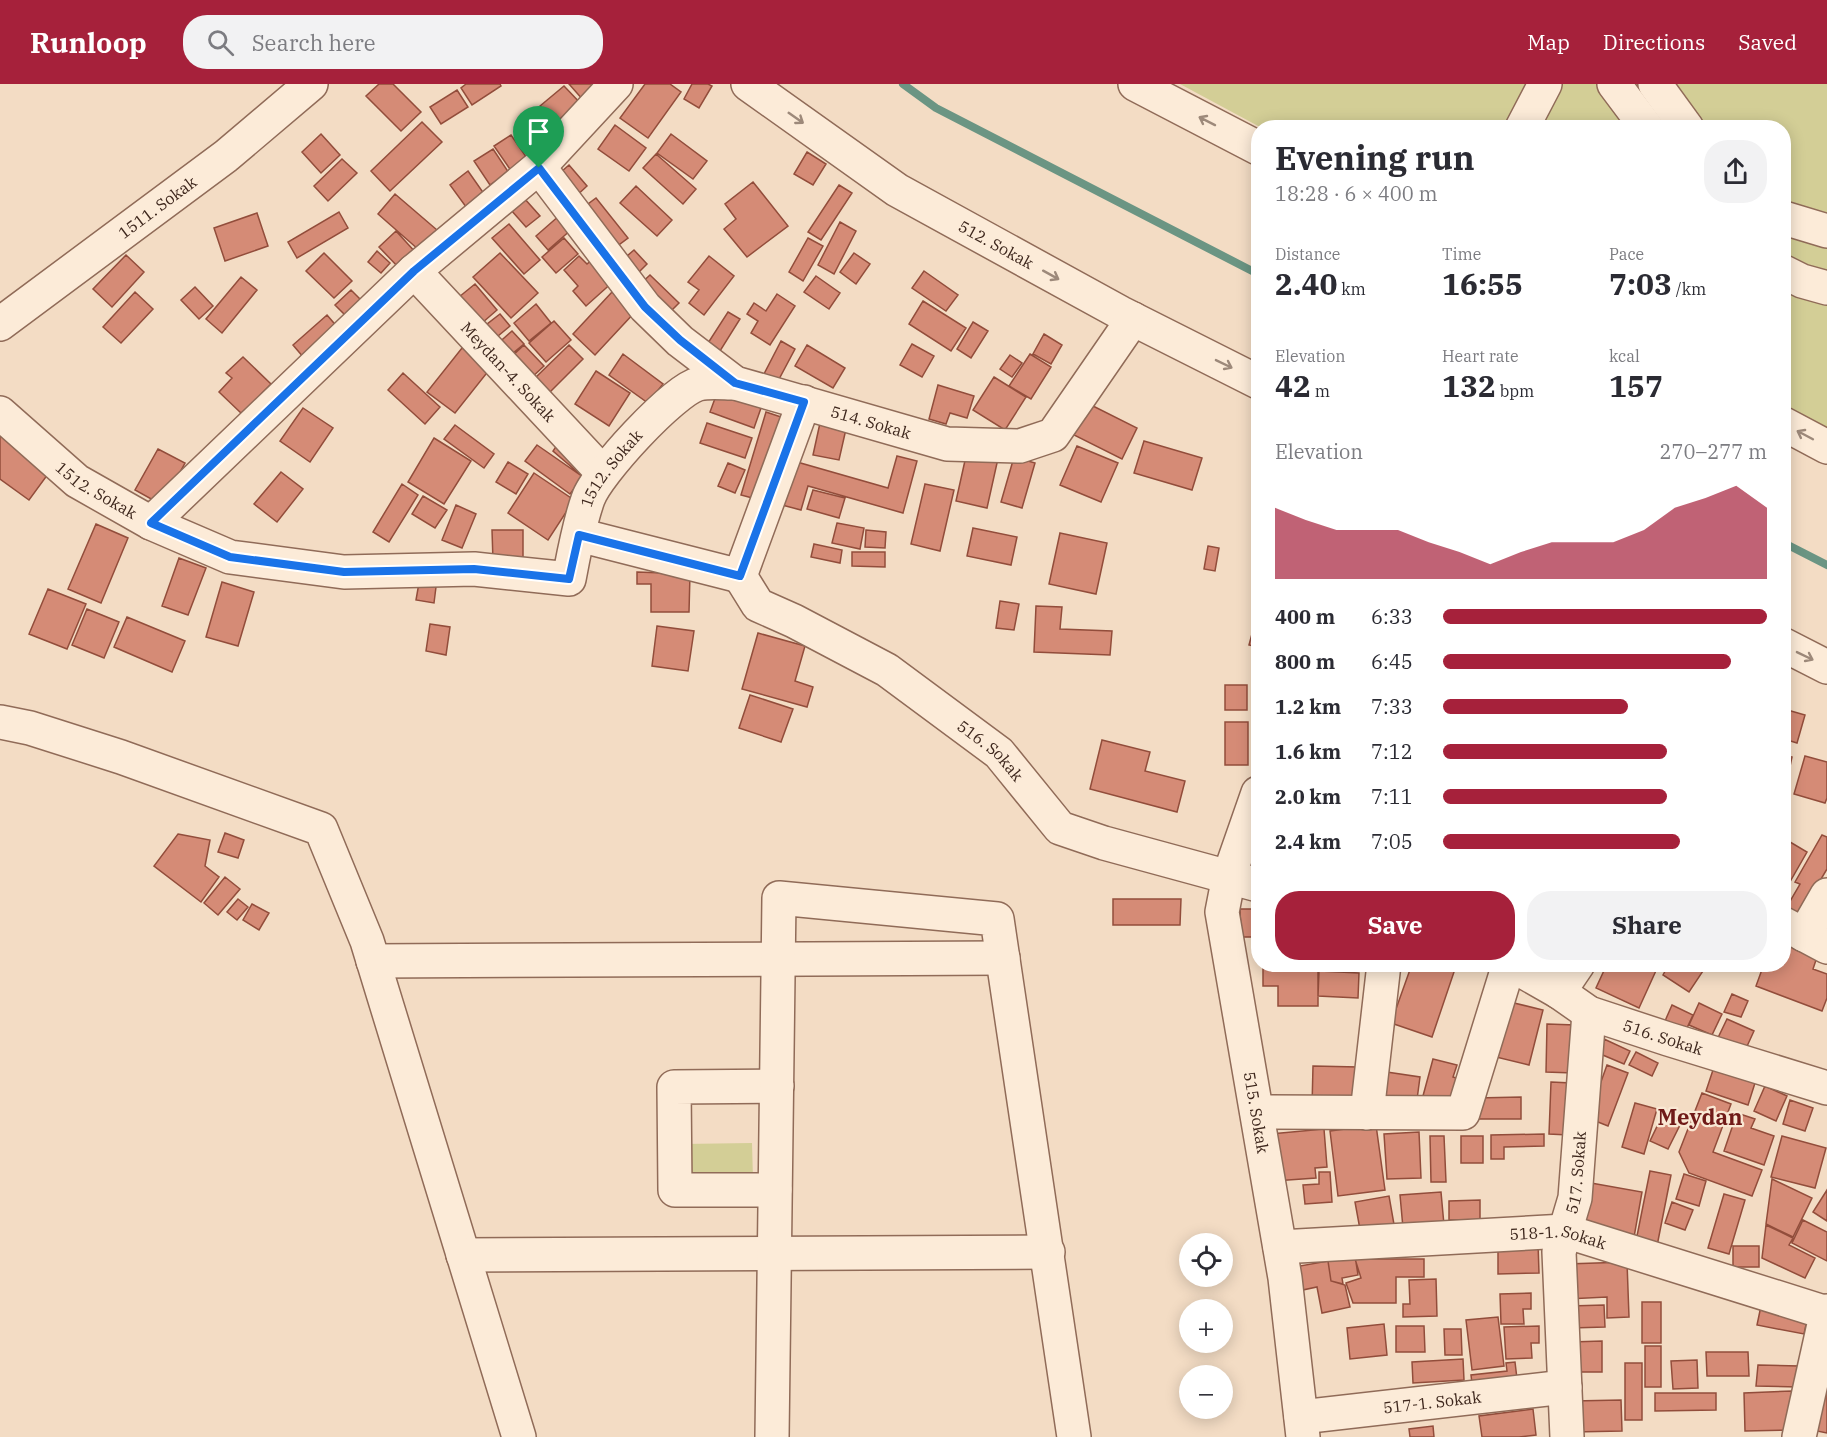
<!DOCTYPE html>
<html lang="en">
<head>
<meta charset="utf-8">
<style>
	:root { --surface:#fff; --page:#f2f2f3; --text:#2b2b33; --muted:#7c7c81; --accent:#a6213b }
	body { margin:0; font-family:"IBM Plex Serif",serif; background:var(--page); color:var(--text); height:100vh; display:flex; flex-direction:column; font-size:22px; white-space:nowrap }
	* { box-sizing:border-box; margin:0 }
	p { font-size:20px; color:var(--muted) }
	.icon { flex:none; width:33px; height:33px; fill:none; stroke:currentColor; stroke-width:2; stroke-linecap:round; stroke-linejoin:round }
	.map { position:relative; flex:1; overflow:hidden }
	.details { position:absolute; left:1251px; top:36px; width:540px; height:852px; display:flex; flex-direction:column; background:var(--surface); border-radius:24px; box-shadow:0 3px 15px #0003 }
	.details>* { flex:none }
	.controls { position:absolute; left:1179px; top:1149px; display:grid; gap:12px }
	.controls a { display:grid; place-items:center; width:54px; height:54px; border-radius:50%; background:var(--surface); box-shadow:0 3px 15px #0003; font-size:30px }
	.pin { position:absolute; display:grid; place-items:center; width:51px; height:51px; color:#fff; margin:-62px -26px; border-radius:50% 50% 50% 0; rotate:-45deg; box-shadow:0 0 6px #0007 }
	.pin .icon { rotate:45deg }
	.round { display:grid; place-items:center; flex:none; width:63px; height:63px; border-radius:24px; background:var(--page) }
	.headline { display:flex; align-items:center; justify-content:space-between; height:102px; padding:0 24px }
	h1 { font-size:33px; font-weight:700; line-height:45px }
	.stats { display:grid; grid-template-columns:repeat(3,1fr); gap:9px; height:102px; padding:6px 24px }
	.stats div { display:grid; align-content:center }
	.stats b { font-size:30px; font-weight:700 }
	.stats small { font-size:16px; font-weight:400 }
	.stats p { font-size:16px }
	.chart { height:168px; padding:12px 24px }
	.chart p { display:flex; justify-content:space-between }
	.chart svg { width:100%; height:108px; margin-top:6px; fill:var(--accent); opacity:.7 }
	.primary-button { display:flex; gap:12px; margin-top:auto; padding:12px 24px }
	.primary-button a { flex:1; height:69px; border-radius:24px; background:var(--accent); color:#fff; font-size:24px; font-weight:700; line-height:69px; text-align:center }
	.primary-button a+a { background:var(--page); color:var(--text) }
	ul { padding:0 24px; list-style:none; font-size:20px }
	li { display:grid; grid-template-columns:96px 72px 1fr; align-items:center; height:45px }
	li i { height:15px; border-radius:8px; background:var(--accent) }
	header { display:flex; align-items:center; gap:36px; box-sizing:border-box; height:84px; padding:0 30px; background:var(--accent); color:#fff }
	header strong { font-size:28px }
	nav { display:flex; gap:33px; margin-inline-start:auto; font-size:21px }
	.search { width:420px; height:54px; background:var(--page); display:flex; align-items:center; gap:15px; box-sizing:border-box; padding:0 21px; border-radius:24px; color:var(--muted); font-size:22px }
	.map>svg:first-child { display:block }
</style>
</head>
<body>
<header>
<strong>Runloop</strong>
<div class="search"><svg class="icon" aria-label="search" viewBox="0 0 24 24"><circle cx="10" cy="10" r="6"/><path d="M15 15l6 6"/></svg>Search here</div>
<nav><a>Map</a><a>Directions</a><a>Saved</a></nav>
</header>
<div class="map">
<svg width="1827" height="1353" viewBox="0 0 1827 1353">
	<rect width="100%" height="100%" fill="#f3dcc4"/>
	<path fill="#d3ce96" d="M1180,0H1827V352L1784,328V44L1260,43Z
		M752,1059L753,1095L683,1097L682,1060Z"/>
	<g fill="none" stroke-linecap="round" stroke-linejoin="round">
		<path stroke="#6b9583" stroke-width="8" d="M903,0L936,24L1258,190
			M1784,459L1827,481"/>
	</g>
	<path fill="#d58b76" stroke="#924d3b" stroke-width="1.5" d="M379,0H393L421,28L401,47L366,12Z
		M466,0H500L501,2L472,21L461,4Z
		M569,0H603L584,17Z
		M645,0H670L681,8L648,54L620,34Z
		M692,0H708L712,2L699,24L684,15Z
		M564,2L583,22L559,43L540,22Z
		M457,6L468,23L441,40L430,23Z
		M422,38L442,58L390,107L371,87Z
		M615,41L646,64L629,87L598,65Z
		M321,50L340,71L321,89L302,68Z
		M671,50L707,77L693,95L657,69Z
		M511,51L529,77L512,88L494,62Z
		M493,65L509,89L490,101L474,77Z
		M807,68L826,80L813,101L794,90Z
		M656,70L696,105L683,120L643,84Z
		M342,75L357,89L328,117L314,102Z
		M569,81L587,102L572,116L554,94Z
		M468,87L487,114L469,127L450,101Z
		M753,98L788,142L747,173L724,145L736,135L725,120Z
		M839,101L852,109L821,156L808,148Z
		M636,102L672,136L657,152L620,119Z
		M395,110L437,146L419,166L378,130Z
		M524,114L540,132L526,143L511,126Z
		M596,114L628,154L612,166L580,126Z
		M339,128L348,144L297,174L288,158Z
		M257,129L268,162L225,177L214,144Z
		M560,131L572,145L548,166L536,152Z
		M840,138L856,147L834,190L818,181Z
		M509,140L540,176L524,190L492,154Z
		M396,147L417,170L400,185L379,163Z
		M564,154L578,170L556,189L542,173Z
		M808,154L823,162L803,197L789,188Z
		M634,166L647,180L634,193L620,178Z
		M377,167L390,179L381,189L368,178Z
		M324,169L352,197L334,214L306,187Z
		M500,169L538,209L511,234L473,193Z
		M854,169L870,180L856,200L840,188Z
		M126,171L144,188L112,223L93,205Z
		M579,172L587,180L594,174L615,196L586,222L573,207L578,202L564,186Z
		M709,172L734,192L704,231L689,219L699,206L688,198Z
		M924,187L958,211L946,227L912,204Z
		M650,191L679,219L667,231L638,202Z
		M816,192L840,209L829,225L804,208Z
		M241,193L257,206L222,249L206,235Z
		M475,200L497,226L482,239L459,213Z
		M195,203L213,222L199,235L181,216Z
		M351,206L368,223L352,238L335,221Z
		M135,208L153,225L121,259L103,243Z
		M612,208L635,228L595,271L573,250Z
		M777,210L795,222L770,261L751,249L758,237L747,230L754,219L766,227Z
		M923,217L966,244L951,267L909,240Z
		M536,220L551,239L529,257L514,239Z
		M728,228L740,235L720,267L708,259Z
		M500,230L510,242L492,257L482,244Z
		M327,231L339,245L304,274L293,261Z
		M554,237L571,256L546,278L529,259Z
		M973,238L988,247L971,274L957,265Z
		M512,247L524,260L506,275L495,262Z
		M1044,250L1062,261L1051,280L1033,270Z
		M781,257L795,265L778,297L764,290Z
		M912,260L934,272L922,293L900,281Z
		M524,261L544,282L530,295L509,275Z
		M569,261L583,275L548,310L533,296Z
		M807,261L845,284L833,304L795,282Z
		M462,264L490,285L455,329L427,308Z
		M623,270L663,300L648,319L609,291Z
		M1030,270L1051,283L1031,315L1009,302Z
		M1010,271L1022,279L1012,293L1000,285Z
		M243,273L271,300L242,330L219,308L232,294L226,289Z
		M596,287L630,309L609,342L575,320Z
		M403,289L440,323L425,340L388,306Z
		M994,293L1026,313L1005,346L973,326Z
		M938,301L974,312L967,334L950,329L946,340L929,335Z
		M717,309L761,324L754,344L710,328Z
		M1089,320L1137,344L1122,375L1074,351Z
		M303,324L333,344L310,378L280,357Z
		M766,328L784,334L760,416L741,411Z
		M707,339L752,354L745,374L700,359Z
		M820,339L846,345L839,376L813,371Z
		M455,341L494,370L484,384L444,355Z
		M0,351L51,386L29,416L0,395Z
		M434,354L471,377L444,420L408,398Z
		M1144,357L1202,374L1192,406L1134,389Z
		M559,358L589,383L582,392L553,367Z
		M537,361L583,393L570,410L525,377Z
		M1077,362L1118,379L1101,418L1060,401Z
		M968,363L999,370L987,424L956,417Z
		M158,365L185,379L162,421L135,406Z
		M897,372L917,377L903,429L808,402L801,426L778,420L790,376L888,404Z
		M1014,373L1035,379L1022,424L1001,418Z
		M508,378L528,390L516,410L496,398Z
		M728,379L745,386L735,409L718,402Z
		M281,388L303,405L277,438L254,420Z
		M534,389L574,416L548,456L508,429Z
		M402,400L418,411L389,458L373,448Z
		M925,400L954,406L940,467L911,460Z
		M813,406L845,414L839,434L807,425Z
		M423,412L447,426L435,444L412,430Z
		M456,421L476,430L462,464L442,456Z
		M837,439L864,444L860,465L832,459Z
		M96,440L128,454L101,519L68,505Z
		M973,444L1017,453L1011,481L967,472Z
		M492,446H523V477H493Z
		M866,446L886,448L885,464L865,463Z
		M1060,449L1107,459L1096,510L1049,500Z
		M814,460L842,466L840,479L811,473Z
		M1208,462L1219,464L1215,487L1204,485Z
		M852,468H885V483L852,482Z
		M179,474L206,484L188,531L162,522Z
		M637,488L690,490L689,528H651V500H637Z
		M420,493L437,495L434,519L416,516Z
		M222,498L254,508L238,562L206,553Z
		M48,505L86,520L67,565L29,550Z
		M1000,517L1019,520L1014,546L996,544Z
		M1036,522L1062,523L1060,545L1112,547L1110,571L1034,568Z
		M87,525L119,538L104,574L72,561Z
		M1258,528V563L1249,561Z
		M127,533L185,557L172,588L114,563Z
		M430,540L450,543L446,571L426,567Z
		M657,542L694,547L688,587L652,582Z
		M758,549L805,562L795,597L813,603L807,623L742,605Z
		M1225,601H1247V626H1225Z
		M750,611L793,625L781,658L739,644Z
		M1784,625L1805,631L1797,659L1784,655Z
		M1225,638H1248V681H1225Z
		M1102,656L1150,668L1145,687L1185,697L1177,728L1090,705Z
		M1784,671L1792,673L1786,701L1784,700Z
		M1805,672L1827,678V714L1825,719L1794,710Z
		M225,749L244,756L238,774L218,768Z
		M178,750L210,756L205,782L219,793L201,818L154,782Z
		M1822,751L1827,753V785L1798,834L1785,826L1800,800L1795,798Z
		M1785,755L1807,768L1787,803L1784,801Z
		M225,793L240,805L218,831L204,819Z
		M238,815L248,823L237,836L227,828Z
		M1113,815H1181L1180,841H1113Z
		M252,820L269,829L259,846L243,836Z
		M1240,825H1258V853H1241Z
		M1791,857L1819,867L1813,885L1827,890V914L1822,927L1756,902L1764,880H1784Z
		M1286,880H1318V922H1278V902H1263V884H1286Z
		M1412,880H1441L1455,885L1432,953L1391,939Z
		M1607,880H1659L1639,924L1596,904Z
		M1669,880H1694L1703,887L1689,908L1663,891Z
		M1319,887L1359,889L1358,914L1318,912Z
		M1732,910L1748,917L1741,933L1724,928Z
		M1510,918L1543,926L1529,981L1496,973Z
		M1699,919L1722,930L1712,951L1689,941Z
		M1672,921L1693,931L1686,946L1665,937Z
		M1727,935L1754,947L1743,971L1716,958Z
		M1547,940L1575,941L1573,989L1546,988Z
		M1604,955L1630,967L1624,980L1598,969Z
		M1636,968L1658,979L1652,992L1629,981Z
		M1433,975L1457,981L1453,993L1462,996L1455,1020L1420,1023Z
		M1607,981L1628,989L1608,1042L1588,1034Z
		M1313,982L1358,983L1357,1023H1312Z
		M1713,986L1755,999L1748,1021L1706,1007Z
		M1380,987L1420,993L1416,1023L1375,1017Z
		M1551,998L1571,999L1568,1051L1549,1050Z
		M1765,1002L1787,1012L1776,1037L1754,1027Z
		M1702,1009L1731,1020L1713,1068L1762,1086L1752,1112L1689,1089L1679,1068Z
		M1521,1013V1035H1477L1476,1014Z
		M1790,1016L1813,1024L1805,1047L1783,1040Z
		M1635,1019L1657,1025L1644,1070L1622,1063Z
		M1737,1029L1755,1035L1751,1044L1774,1052L1764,1081L1724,1067Z
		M1663,1030L1681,1039L1668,1065L1650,1057Z
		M1376,1041L1385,1106L1338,1112L1330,1047Z
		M1324,1045L1327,1083L1315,1084L1316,1094L1274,1097L1270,1050Z
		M1419,1048L1421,1094L1387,1095L1384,1050Z
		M1544,1050V1062L1504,1063V1075H1491V1051Z
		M1430,1052H1444L1446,1098H1431Z
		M1461,1052H1483V1079H1461Z
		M1782,1052L1826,1064L1815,1104L1771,1093Z
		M1650,1087L1671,1091L1657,1162L1636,1157Z
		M1319,1088H1330L1332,1118L1305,1120L1303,1101L1319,1100Z
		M1684,1090L1706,1097L1699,1122L1676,1115Z
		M1772,1095L1812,1114L1793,1153L1766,1140Z
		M1591,1099L1642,1108L1633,1159L1585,1137Z
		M1827,1106V1137L1813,1128Z
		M1441,1108L1444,1141L1403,1144L1400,1111Z
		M1724,1110L1745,1116L1729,1170L1708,1164Z
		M1389,1112L1395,1146L1361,1151L1355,1118Z
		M1480,1116V1136H1449V1117Z
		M1672,1118L1693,1126L1685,1146L1665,1139Z
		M1803,1136L1827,1148V1177L1792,1159Z
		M1766,1141L1793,1154L1789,1161L1815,1174L1805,1194L1762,1174Z
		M1538,1159L1539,1189L1498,1190V1160Z
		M1733,1162H1759V1183H1733Z
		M1355,1172L1358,1191L1342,1194L1343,1200L1331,1197L1328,1177Z
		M1355,1175H1424V1193H1396V1219H1353L1346,1199L1361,1194Z
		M1328,1177L1331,1197L1345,1201L1350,1223L1322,1229L1317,1203L1298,1207L1294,1183Z
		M1627,1178L1629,1233L1607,1234V1213L1567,1215L1566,1180Z
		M1436,1195L1437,1232L1403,1233V1220H1410L1409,1196Z
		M1531,1209V1225H1523L1524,1240H1501L1500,1210Z
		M1642,1218H1661V1259H1642Z
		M1604,1221L1605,1243L1571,1244L1570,1222Z
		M1761,1222L1808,1232L1804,1250L1757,1241Z
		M1498,1233L1504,1282L1472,1286L1466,1236Z
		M1384,1240L1387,1271L1350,1275L1347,1244Z
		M1396,1242H1424L1425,1268H1396Z
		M1539,1242V1259H1531L1532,1274L1506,1275L1504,1243Z
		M1444,1245H1461L1462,1271H1445Z
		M1602,1257V1288H1572L1571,1258Z
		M1645,1262H1661V1303H1645Z
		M1706,1268H1748L1749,1292H1707Z
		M1463,1275L1464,1296L1413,1299L1412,1278Z
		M1697,1276L1698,1304L1673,1305L1671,1277Z
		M1515,1278L1518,1303L1473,1308L1471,1291L1507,1287L1506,1279Z
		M1625,1279H1642V1336H1625Z
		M1758,1281L1799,1282L1798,1303L1756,1302Z
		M1823,1304H1827V1349L1817,1347Z
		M1792,1307L1793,1346L1745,1347L1744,1309Z
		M1655,1309H1716V1326L1655,1327Z
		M1621,1316L1622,1347L1573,1348V1317Z
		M1533,1325L1536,1351L1519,1353H1482L1479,1332Z
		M1433,1342L1434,1353H1410L1409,1345Z"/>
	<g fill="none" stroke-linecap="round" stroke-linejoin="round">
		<g stroke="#906b58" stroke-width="36">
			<g id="minor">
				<path id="s1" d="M748,0L897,106L1121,229L1258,298"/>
				<path d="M1135,0L1258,64"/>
				<path d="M1614,0L1647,44"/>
				<path d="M1655,0L1687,44"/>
				<path d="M1522,44L1545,0"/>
				<path id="s2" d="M539,83L645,223L680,257L735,299L947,360L1020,362L1053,351L1133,235"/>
				<path d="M1784,134L1827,147"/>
				<path id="s3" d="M414,187L603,389"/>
				<path d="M1784,188L1802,197L1827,204"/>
				<path id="s4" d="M0,240L226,72L311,0"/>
				<path id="s5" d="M0,329L77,397L151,439L230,473L344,488L474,485L569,495C574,469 579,440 588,415C597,389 673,307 698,300C709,297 724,299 735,299"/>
				<path d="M1784,340L1827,363"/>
				<path d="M151,439L414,187L539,83L616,0"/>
				<path d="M579,451L740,492L804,318"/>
				<path id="s6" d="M740,492L758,521L794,537L887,586L999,669L1060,744L1104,759L1258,801"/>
				<path d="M1784,561L1827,583"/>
				<path d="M0,638L30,644L121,673L321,745L367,857L519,1353"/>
				<path id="s7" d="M1258,709L1229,792L1222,828L1285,1194L1303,1353"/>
				<path d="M1784,840L1827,863"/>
				<path d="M1804,851L1827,811"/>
				<path d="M373,877L1003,874"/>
				<path id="s8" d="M1510,880L1559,908L1589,929L1668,955L1827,1004"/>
				<path d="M1559,908L1578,880"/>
				<path d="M1257,1028L1463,1029L1509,880"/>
				<path d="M1367,1029L1384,880"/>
				<path d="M775,1106H675L674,1003L777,1002"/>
				<path id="s9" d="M1280,1163L1565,1147L1827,1229"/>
				<path d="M463,1171L1048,1168"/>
				<path id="s10" d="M1301,1333L1565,1303"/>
				<path d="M772,1353L779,814L997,835L1074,1353"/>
				<path id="s11" d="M1567,1353L1559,1168L1575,1114L1589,929"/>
				<path d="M1799,1353L1827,1227"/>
			</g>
		</g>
		<use href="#minor" stroke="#fcebd8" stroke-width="33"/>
	</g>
	<defs><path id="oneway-shaft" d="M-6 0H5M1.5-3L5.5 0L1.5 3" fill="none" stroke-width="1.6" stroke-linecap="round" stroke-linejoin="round" transform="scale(1.5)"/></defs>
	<g stroke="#9d897a">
		<use href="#oneway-shaft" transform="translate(796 34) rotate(35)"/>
		<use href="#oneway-shaft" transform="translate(1207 37) rotate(-153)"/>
		<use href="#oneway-shaft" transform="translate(1051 191) rotate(29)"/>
		<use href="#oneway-shaft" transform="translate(1224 280) rotate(26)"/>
		<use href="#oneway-shaft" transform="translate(1805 351) rotate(-152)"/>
		<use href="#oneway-shaft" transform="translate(1805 572) rotate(26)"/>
	</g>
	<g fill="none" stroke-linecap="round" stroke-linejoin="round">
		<g stroke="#fff" stroke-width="12">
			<path id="route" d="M539,84L645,223L680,256L735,299L804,318L740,492L579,451L569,495L474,485L344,488L230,473L151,439L414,187Z"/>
		</g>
		<use href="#route" stroke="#1a73e8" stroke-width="8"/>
	</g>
	<g text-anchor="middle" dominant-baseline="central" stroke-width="4.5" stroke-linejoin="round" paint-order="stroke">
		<g font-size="16" fill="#3e271d" stroke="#f9e8d4">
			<text stroke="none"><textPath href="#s4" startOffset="196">1511. Sokak</textPath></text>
			<text stroke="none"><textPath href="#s1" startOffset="296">512. Sokak</textPath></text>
			<text stroke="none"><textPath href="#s3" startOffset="138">Meydan-4. Sokak</textPath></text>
			<text stroke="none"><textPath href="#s2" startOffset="435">514. Sokak</textPath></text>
			<text stroke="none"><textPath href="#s5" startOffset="735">1512. Sokak</textPath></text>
			<text stroke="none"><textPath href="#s5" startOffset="124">1512. Sokak</textPath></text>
			<text stroke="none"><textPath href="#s6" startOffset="310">516. Sokak</textPath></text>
			<text stroke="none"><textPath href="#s8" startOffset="171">516. Sokak</textPath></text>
			<text stroke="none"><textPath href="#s7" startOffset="328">515. Sokak</textPath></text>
			<text stroke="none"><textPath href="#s11" startOffset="267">517. Sokak</textPath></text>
			<text stroke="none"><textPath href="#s9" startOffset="279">518-1. Sokak</textPath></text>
			<text stroke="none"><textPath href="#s10" startOffset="132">517-1. Sokak</textPath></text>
		</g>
		<g font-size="22" font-weight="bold" fill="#701a18" stroke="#f9e8d4">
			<text x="1700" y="1032">Meydan</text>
		</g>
	</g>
</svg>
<div class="controls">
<a><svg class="icon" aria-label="locate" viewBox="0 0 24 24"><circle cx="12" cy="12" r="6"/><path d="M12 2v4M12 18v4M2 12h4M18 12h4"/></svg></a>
<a>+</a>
<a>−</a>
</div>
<div class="pin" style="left:539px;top:84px;background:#1e9e55"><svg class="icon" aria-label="arrive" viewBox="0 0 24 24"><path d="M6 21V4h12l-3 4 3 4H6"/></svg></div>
<section class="details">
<div class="headline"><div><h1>Evening run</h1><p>18:28 · 6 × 400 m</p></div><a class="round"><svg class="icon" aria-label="share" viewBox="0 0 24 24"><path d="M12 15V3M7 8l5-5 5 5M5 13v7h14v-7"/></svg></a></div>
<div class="stats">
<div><p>Distance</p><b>2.40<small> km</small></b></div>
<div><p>Time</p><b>16:55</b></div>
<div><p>Pace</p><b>7:03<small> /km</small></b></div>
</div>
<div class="stats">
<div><p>Elevation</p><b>42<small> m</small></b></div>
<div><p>Heart rate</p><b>132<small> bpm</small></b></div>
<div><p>kcal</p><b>157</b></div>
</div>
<div class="chart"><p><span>Elevation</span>270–277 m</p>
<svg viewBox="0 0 160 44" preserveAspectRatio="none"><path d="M0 44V15L10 20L20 24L30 24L40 24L50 29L60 33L70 38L80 33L90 29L100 29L110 29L120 24L130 15L140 11L150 6L160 15V44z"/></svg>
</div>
<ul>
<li><b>400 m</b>6:33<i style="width:100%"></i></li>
<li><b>800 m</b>6:45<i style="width:89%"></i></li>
<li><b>1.2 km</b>7:33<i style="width:57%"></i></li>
<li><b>1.6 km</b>7:12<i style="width:69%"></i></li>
<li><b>2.0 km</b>7:11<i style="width:69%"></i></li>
<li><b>2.4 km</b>7:05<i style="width:73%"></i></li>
</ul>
<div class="primary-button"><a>Save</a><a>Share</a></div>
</section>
</div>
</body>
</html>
